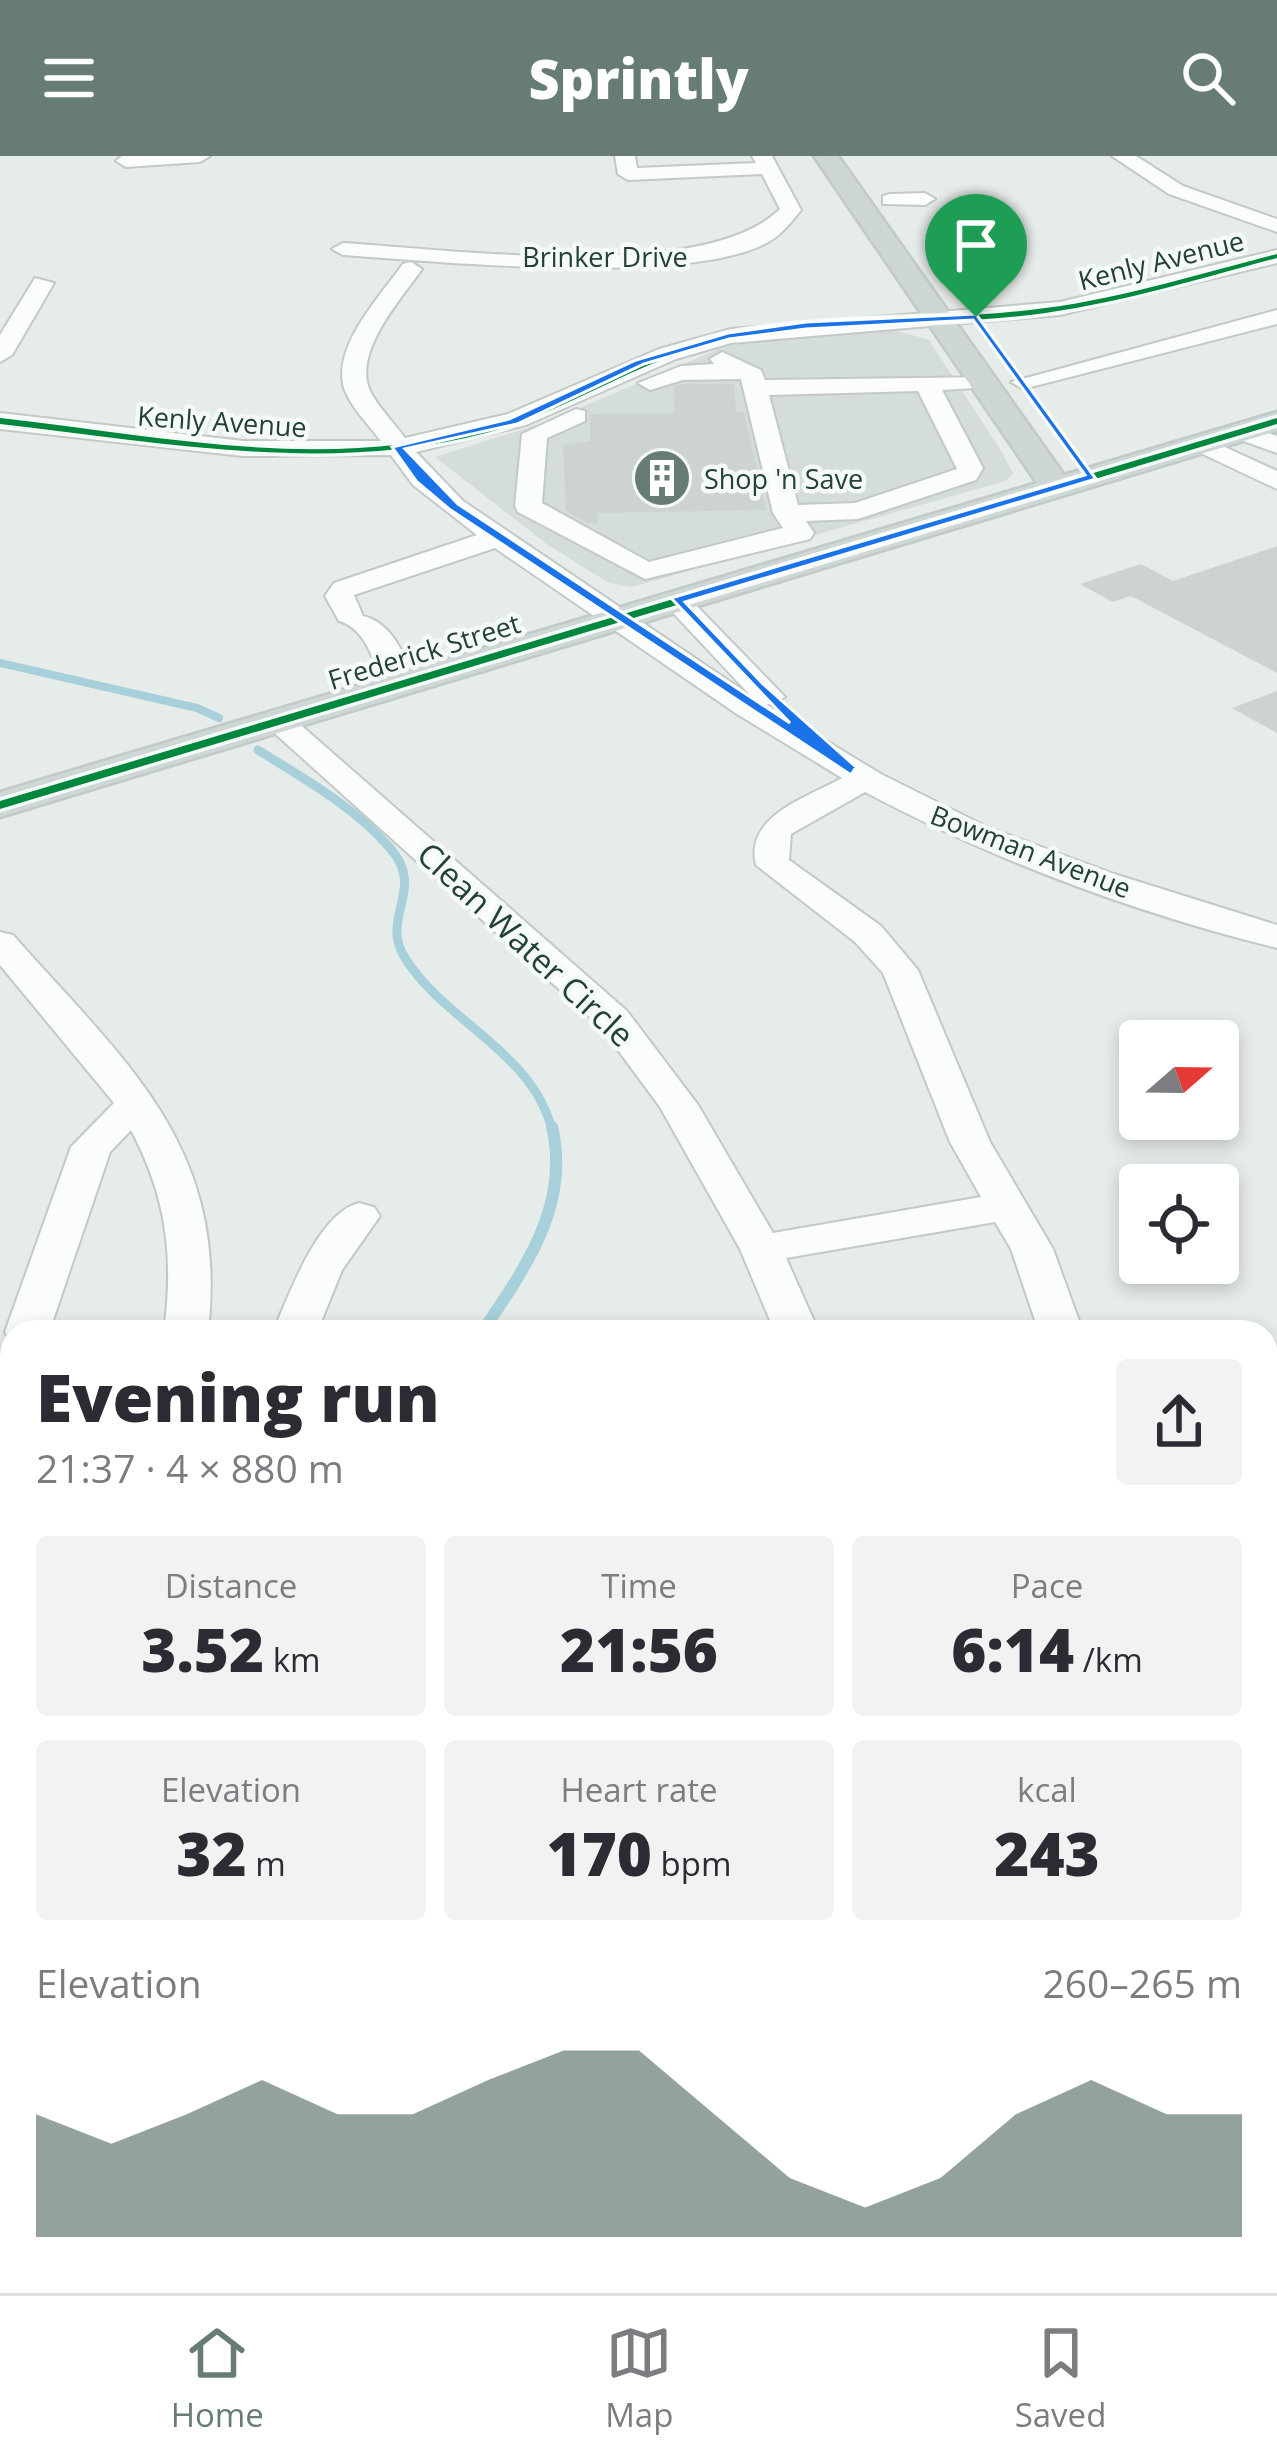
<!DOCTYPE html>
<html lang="en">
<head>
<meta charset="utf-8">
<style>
	:root { --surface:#fff; --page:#f2f2f3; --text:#2b2b33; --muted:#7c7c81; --line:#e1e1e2; --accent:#677c77 }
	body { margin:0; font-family:"Open Sans",sans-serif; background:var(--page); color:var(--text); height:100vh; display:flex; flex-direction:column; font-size:45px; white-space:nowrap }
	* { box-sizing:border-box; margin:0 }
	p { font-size:39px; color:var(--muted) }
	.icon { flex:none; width:66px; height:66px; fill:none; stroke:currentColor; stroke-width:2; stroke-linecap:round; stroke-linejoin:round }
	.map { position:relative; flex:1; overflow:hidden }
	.sheet { position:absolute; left:0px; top:1164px; width:1278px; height:975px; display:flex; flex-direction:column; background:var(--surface); border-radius:36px 36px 0 0; box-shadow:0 6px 18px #0003 }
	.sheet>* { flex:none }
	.needle { width:78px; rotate:70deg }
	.tools { position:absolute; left:1119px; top:864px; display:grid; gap:24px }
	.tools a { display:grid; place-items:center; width:120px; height:120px; border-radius:12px; background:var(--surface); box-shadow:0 6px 18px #0003; font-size:60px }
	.pin { position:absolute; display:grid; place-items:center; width:102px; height:102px; color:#fff; margin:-123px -51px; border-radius:50% 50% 50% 0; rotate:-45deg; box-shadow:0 0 12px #0007 }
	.pin .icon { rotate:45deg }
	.round { display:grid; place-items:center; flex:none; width:126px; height:126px; border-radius:12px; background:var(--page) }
	.summary { display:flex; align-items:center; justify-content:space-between; height:204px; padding:0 36px }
	h1 { font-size:66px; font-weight:800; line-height:90px }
	.figures { display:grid; grid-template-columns:repeat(3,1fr); gap:18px; height:204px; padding:12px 36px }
	.figures div { display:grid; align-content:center; border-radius:12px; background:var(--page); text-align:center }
	.figures b { font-size:60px; font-weight:800 }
	.figures small { font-size:33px; font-weight:400 }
	.figures p { font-size:33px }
	.chart { height:336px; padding:24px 36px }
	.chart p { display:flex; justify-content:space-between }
	.chart svg { width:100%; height:216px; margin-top:12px; fill:var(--accent); opacity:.7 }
	header { display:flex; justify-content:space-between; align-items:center; height:156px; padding:0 36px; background:var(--accent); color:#fff; font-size:54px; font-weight:800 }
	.tab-bar { display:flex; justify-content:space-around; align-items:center; height:168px; border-top:3px solid var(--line); background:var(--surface); font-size:33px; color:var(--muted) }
	.tab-bar a { display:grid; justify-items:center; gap:6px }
	.tab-bar .active { color:var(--accent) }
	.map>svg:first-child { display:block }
</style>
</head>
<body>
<header><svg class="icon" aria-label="menu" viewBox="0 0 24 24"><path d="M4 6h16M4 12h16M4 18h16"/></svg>Sprintly<svg class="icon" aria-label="search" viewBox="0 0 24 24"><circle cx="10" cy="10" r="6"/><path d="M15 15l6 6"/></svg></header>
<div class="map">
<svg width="1277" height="2137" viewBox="0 0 1277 2137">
	<rect width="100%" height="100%" fill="#e6ece9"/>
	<path fill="#d4ddd9" d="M895,174L929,184L1003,298L1013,318L1005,325L632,431L609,427L548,389L435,301L549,265L728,189Z"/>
	<path fill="#cfe5d7" d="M0,1420H12V1855L0,1867Z"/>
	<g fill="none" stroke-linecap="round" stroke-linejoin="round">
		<path stroke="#a7d0da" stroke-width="8" d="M0,507L197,552L219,562"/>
		<path stroke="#a7d0da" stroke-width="9" d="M258,594C303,622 355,651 390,692C427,734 379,761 405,802C445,866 533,896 552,974"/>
		<path stroke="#a7d0da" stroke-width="12" d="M482,1176C524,1114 571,1049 552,971"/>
		<path stroke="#a7d0da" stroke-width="15" d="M0,1898L12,1880
			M958,2127L960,2137"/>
	</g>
	<path fill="#cdd3d1" d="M684,228H734L736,256H744L766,354L597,357L598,367H588L566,355L563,289L590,285V258L675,257L674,231Z
		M1277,390V517L1131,440L1113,446L1080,428L1141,408L1173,425Z
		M1277,535V577L1232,552Z"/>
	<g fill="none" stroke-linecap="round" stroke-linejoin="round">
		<g stroke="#c3c9c6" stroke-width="4">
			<path id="minor" d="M210,0L200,6L126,11L116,5L122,0Z
				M615,0H635L637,12L756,7L752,0H772L801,54C794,63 785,74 776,81C707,133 433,105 343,99L332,93L343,87C448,93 705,128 780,53L762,18L628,24L618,18Z
				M1112,0H1136L1183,30L1277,63V76L1169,38Z
				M890,38L925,37L935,43L925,49L883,48V40Z
				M1277,94V107L1060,159L731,187L676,203L526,269L416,296L463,345L751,540L662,445L676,436L686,439L785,541L767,549L881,618L985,670L1114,718L1277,769V792C1135,757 994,704 865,636L791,678L789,704L881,770L918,814L990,986L1053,1093L1083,1176H1039L1011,1093L995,1066L786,1102L819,1176H775L740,1093L660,951L601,871L260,564L276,555L287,557L627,855L698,949L773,1077L981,1041L950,986L883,817L855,786L756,709C744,660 806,642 842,622L737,558L495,392L354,439L363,460C392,467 407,500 412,527L408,533H386C374,510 368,473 339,465L325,440L334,427L477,379L413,329L391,299L243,300L0,273V257L243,285H381C369,269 347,247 343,228C335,187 381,139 403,108L411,106L422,113C402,142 352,196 370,235C378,251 394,267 405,282L508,258L659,193L731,173L1060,146Z
				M35,122L54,127L12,199L0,206V179Z
				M1277,154V168L1023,233L1011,226Z
				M722,196L761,214L765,224L992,221V231L942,234L983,312L976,324L858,363L806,365L814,377L810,383L645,423L518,356L515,350L522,278L576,253L585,255V265L547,282L542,347L649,406L783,372L773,357L741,223L683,224L650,234L638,227L681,210L714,208L710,203ZM918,235L957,313L855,347L798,349L769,239Z
				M1241,268L1277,280V297L1232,281L1228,276Z
				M1201,280L1277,315V333L1192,293V283Z
				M0,776L13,779C127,908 229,990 208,1176H164C174,1101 167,1042 131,974L110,996L49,1176H12V1187L5,1176L71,991L114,947L0,809Z
				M359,1047L374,1051L380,1060L342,1114L317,1176H273C289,1139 318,1057 359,1047Z
				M1266,1513L1277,1517V1561L1266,1557Z
				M818,2127H882L880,2137H816Z"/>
		</g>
		<g stroke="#c2cac8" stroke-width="5">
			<path id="major" d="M814,0H838L1064,319L1277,256V275L0,661V636L1037,327Z"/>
		</g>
		<use href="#minor" fill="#fbfcfc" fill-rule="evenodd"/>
		<use href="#major" fill="#ced7d5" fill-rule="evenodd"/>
		<g stroke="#f5faf8" stroke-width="7">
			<path id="cycleway" d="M1277,98V102C1195,124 1114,149 1030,159C931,171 830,163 731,182C644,200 572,254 486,277C326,319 162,286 0,268V262C160,280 328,317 486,271C571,247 644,195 731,177C830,158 931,166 1030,154C1114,145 1195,119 1277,98Z
				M1277,262V268L0,653V645Z"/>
		</g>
		<use href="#cycleway" fill="#00873e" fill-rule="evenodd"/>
	</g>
	<path fill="#1a73e8" stroke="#fff" stroke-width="3" fill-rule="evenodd" d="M976,158L1096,323L685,446L763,528L856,611L851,619L449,353L417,326L392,291L509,263L636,204L728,177L806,166ZM973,164L1085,319L671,442L790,567L458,348L405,293L517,268L644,208L729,183L806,173Z"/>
	<defs>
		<g id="building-disc" transform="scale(3)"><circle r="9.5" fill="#677c77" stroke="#f5faf8"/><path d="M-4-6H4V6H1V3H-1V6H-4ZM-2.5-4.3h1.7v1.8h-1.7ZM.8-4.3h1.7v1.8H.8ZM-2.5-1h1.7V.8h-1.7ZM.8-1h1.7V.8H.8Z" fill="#fff"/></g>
	</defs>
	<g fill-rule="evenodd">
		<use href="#building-disc" x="662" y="322"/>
	</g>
	<g text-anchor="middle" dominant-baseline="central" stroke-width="9" stroke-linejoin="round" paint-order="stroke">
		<g font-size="27" fill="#23403a" stroke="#f5faf8">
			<text x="605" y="100">Brinker Drive</text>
			<text transform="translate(1161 104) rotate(-14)">Kenly Avenue</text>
			<text transform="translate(222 265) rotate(4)">Kenly Avenue</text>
			<text transform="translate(424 495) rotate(-17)">Frederick Street</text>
			<text transform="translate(1031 695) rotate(21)">Bowman Avenue</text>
		</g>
		<g font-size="27" fill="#23403a" stroke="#f5faf8" text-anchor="start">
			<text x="704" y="322">Shop 'n Save</text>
		</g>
		<g font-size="33" fill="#23403a" stroke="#f5faf8">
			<text transform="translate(526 788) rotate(43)">Clean Water Circle</text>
		</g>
	</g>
</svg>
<div class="tools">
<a><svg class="needle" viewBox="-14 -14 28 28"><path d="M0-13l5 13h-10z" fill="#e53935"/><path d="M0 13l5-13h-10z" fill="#7c7c81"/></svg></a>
<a><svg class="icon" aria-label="locate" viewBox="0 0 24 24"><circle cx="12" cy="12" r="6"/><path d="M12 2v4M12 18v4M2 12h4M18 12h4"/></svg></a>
</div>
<div class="pin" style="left:976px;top:161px;background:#1e9e55"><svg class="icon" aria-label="arrive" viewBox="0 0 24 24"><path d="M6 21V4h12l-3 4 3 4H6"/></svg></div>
<section class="sheet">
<div class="summary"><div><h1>Evening run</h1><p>21:37 · 4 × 880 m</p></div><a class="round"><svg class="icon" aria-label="share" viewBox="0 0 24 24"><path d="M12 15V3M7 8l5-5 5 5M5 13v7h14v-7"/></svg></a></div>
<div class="figures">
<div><p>Distance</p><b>3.52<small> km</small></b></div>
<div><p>Time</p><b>21:56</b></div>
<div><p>Pace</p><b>6:14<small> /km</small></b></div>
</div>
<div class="figures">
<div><p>Elevation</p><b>32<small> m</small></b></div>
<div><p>Heart rate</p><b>170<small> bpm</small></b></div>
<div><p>kcal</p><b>243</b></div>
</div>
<div class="chart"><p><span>Elevation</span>260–265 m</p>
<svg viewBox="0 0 160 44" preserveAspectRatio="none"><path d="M0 44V19L10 25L20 19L30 12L40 19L50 19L60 12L70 6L80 6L90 19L100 32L110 38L120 32L130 19L140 12L150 19L160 19V44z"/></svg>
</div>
</section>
</div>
<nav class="tab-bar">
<a class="active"><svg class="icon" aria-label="home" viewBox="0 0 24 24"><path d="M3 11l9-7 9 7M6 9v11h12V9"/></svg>Home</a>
<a><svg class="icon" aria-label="map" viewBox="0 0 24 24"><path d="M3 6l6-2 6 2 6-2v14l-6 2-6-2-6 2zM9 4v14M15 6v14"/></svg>Map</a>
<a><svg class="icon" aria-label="saved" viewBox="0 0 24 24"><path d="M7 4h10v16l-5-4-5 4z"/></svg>Saved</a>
</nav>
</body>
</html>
